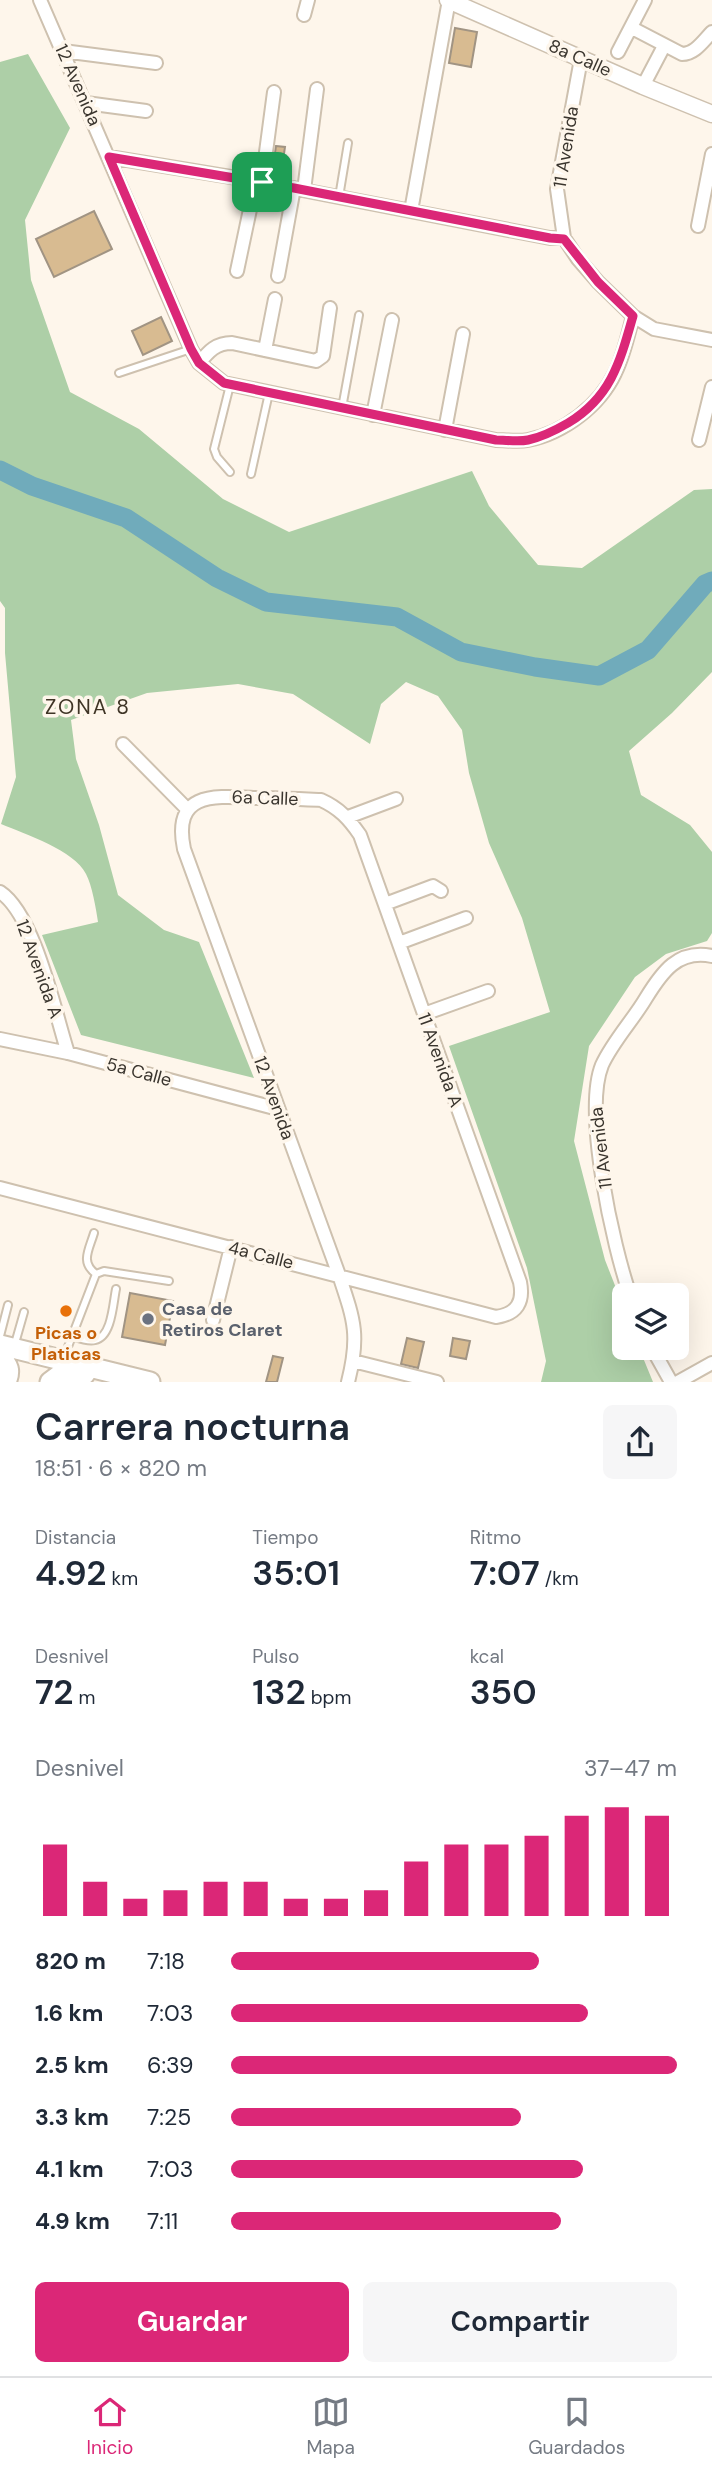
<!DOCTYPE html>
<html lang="es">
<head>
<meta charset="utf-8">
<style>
	:root { --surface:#fff; --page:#f6f6f7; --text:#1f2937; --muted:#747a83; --line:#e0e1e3; --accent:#db2777 }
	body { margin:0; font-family:"DM Sans",sans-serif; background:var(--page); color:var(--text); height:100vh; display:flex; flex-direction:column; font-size:26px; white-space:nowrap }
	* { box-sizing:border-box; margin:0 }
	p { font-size:23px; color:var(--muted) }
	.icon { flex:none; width:38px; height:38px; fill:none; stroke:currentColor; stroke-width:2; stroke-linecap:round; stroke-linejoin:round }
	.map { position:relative; height:1382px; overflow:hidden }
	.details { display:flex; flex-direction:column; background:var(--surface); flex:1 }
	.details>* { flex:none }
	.fabs { position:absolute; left:612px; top:1283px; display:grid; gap:14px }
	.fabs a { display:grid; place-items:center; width:77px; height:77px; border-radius:10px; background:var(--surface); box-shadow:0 7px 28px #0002; font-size:35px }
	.pin { position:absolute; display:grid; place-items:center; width:60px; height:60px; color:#fff; margin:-30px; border-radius:14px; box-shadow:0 4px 10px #0006 }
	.round { display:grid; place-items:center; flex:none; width:74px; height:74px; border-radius:10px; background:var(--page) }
	.overview { display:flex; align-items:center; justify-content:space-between; height:119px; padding:0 35px }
	h1 { font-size:38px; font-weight:600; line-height:52px }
	.figures { display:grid; grid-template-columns:repeat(3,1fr); gap:10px; height:119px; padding:7px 35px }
	.figures div { display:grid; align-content:center }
	.figures b { font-size:35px; font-weight:600 }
	.figures small { font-size:19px; font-weight:400 }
	.figures p { font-size:19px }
	.chart { height:196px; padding:14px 35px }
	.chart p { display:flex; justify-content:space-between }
	.chart svg { width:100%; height:126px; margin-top:7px; stroke:var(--accent); stroke-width:6 }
	.cta { display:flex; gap:14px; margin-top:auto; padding:14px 35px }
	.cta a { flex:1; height:80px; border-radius:10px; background:var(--accent); color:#fff; font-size:28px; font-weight:600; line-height:80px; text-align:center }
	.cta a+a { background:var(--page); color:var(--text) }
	ul { padding:0 35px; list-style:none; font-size:23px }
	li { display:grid; grid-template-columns:112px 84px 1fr; align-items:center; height:52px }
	li i { height:18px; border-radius:9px; background:var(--accent) }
	.tab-bar { display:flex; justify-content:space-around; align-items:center; height:98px; border-top:2px solid var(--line); background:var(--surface); font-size:19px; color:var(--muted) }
	.tab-bar a { display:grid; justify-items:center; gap:4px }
	.tab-bar .on { color:var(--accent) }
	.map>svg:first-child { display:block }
</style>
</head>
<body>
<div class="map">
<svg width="712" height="1382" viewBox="0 0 712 1382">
	<rect width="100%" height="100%" fill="#fef6eb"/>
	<path fill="#adcfa7" d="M28,54L70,128L25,220L31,280L70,392L139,429L223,499L289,532L472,471L489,506L538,565L582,568L694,490L712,489V672L672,713L629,751L641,795L690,825L712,852V933L707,941L666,954L635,977L589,1046L574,1141L605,1260L625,1311V1348H639L653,1382H541L546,1361L527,1268L449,1046L550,1012L522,918L489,843L469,773L462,730L438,696L406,682L381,704L370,744L293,694L238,684L147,693L71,720L76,759L99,825L118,895L164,930L199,942L254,1078L81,1035L42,935L98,922C96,909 92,885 86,874C74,850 25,834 1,824L16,777L5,653V608L0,601V62Z"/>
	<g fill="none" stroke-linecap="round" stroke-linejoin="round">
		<path stroke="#70abbb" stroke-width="19" d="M0,470L32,486L126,518L217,578L266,602L397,617L461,652L535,667L599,676L648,650L705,584L712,581"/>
	</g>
	<path fill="#d8bb91" stroke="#a19483" stroke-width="2" d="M455,28L477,32L471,67L449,63Z
		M276,146L285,147L281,174L272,173Z
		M94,211L112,249L54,277L36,239Z
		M161,317L172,341L143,355L132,331Z
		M130,1293L173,1301L165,1345L122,1337Z
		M407,1338L424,1342L418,1368L401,1364Z
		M453,1338L470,1341L466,1359L450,1356Z
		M273,1356L283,1358L277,1382H266Z"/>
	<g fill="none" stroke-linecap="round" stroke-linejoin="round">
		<g stroke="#cec1af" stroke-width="10">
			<path id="service" d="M339,197L348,143
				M119,373L191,349
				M230,385L214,449L217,457L230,472
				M342,408L359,315
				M251,474L269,393
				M94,1233C89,1250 80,1262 96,1274
				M0,1336L8,1305
				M72,1336C78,1338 88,1342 95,1340C112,1337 113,1303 116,1289
				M14,1347L24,1312
				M64,1357L96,1274L104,1271L169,1281"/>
		</g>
		<g stroke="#cec1af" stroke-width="16">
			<path id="minor" d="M40,0L191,349L199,363L224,383L496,440C506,440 518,442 528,440C564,433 600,405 615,373C624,355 628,335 633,316
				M304,15L308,0
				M632,28L682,54C695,54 703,41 712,32
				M63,51L156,63
				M618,52L645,0
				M581,59L557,189L564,238L578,259L598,282L633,316L654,329L712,340
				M643,86L664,46
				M86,103L146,111
				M109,157L256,181L550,238H564
				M262,182L274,92
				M304,190L317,89
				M411,211L449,0
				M698,226L712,154
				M237,271L256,181
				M278,276L294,188
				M265,350L275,299
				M199,363C209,351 216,343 232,343L316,361L323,356L330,308
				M373,415L392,320
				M445,430L463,334
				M699,440L712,387
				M123,744L188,810
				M348,817L396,799
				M0,892C35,915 55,1013 68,1053
				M385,904L433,886L441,891
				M399,943L466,918
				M424,1014L488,991
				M0,1039L68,1053L278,1109
				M0,1188L496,1317C517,1314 524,1302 520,1282L360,835C349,819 339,808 321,800C299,799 278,798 256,798C215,796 172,791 184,849L339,1275C354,1320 360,1335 348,1382
				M630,1295C613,1246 583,1112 602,1065C613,1041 633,1020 646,998C662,972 678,949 712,956
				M213,1320L231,1247
				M652,1348L671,1382
				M353,1361L437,1382
				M678,1382L712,1363"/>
		</g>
		<g stroke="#cec1af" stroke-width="19">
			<path id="tertiary" d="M448,0L643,86L712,114"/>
		</g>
		<g stroke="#cec1af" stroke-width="23">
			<path id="primary" d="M0,1345L150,1382
				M0,1357C9,1365 11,1371 6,1382
				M50,1382L62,1373L85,1374"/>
		</g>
		<use href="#service" stroke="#fff" stroke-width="6"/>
		<use href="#minor" stroke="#fff" stroke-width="12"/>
		<use href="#tertiary" stroke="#fff" stroke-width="16"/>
		<use href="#primary" stroke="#fff" stroke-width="19"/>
	</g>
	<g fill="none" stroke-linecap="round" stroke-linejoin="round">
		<g stroke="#fff" stroke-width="14">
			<path id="route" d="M109,157L294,188L550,238L564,239L598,282L633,316C620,362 611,397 568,423C556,430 542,437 528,440C518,442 506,440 496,440L224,383L199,363L191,349Z"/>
		</g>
		<use href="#route" stroke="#db2777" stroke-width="9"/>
	</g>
	<circle fill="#e8710a" stroke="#fef6eb" stroke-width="2.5" cx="66" cy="1311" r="7"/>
	<circle fill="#6b7280" stroke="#fef6eb" stroke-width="2.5" cx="148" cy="1319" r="7"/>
	<g text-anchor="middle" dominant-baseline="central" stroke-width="7" stroke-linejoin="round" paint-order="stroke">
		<g font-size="18" fill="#3a352e" stroke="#fef6eb">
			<text transform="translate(580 58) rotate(24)">8a Calle</text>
			<text transform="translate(78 85) rotate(66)">12 Avenida</text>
			<text transform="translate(566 147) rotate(-81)">11 Avenida</text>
			<text transform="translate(265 798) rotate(2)">6a Calle</text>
			<text transform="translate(39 969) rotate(70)">12 Avenida A</text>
			<text transform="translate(440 1060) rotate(70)">11 Avenida A</text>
			<text transform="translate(139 1072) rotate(15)">5a Calle</text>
			<text transform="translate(274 1098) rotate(70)">12 Avenida</text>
			<text transform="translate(601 1148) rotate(-97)">11 Avenida</text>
			<text transform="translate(261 1255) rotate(14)">4a Calle</text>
		</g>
		<g font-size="18" font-weight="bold" fill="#5b616d" stroke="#fef6eb" text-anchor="start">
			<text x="162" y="1309">Casa de<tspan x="162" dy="21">Retiros Claret</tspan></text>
		</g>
		<g font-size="18" font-weight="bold" fill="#c56008" stroke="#fef6eb">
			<text x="66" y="1333">Picas o<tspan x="66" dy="21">Platicas</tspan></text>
		</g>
		<g font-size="21" letter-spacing="2" fill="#3f3526" stroke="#fef6eb">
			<text x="88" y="707">ZONA 8</text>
		</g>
	</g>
</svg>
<div class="fabs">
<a><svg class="icon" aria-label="layers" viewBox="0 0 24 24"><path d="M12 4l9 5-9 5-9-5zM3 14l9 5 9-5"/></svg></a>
</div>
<div class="pin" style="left:262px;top:182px;background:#1e9e55"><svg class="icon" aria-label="arrive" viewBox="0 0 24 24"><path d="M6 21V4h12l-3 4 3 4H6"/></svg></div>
</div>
<section class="details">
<div class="overview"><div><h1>Carrera nocturna</h1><p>18:51 · 6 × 820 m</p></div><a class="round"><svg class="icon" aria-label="share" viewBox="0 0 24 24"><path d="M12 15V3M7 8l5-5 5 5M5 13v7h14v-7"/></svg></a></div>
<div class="figures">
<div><p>Distancia</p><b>4.92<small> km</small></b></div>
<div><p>Tiempo</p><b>35:01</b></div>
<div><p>Ritmo</p><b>7:07<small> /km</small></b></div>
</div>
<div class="figures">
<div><p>Desnivel</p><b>72<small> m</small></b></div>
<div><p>Pulso</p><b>132<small> bpm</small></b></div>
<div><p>kcal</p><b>350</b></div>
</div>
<div class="chart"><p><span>Desnivel</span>37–47 m</p>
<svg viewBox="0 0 160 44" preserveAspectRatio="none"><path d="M5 44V19M15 44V32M25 44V38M35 44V35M45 44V32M55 44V32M65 44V38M75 44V38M85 44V35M95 44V25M105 44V19M115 44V19M125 44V16M135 44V9M145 44V6M155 44V9"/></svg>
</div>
<ul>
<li><b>820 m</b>7:18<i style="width:69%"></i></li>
<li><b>1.6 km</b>7:03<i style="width:80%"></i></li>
<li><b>2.5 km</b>6:39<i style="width:100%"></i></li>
<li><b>3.3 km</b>7:25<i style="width:65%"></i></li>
<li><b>4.1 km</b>7:03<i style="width:79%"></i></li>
<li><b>4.9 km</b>7:11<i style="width:74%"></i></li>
</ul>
<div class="cta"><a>Guardar</a><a>Compartir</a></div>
</section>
<nav class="tab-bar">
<a class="on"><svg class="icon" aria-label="home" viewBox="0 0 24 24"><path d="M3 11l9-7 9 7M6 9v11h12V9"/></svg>Inicio</a>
<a><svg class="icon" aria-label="map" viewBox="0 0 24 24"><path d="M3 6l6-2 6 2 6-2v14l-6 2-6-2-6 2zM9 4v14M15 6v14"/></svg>Mapa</a>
<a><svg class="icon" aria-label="saved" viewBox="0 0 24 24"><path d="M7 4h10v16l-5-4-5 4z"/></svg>Guardados</a>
</nav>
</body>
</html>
